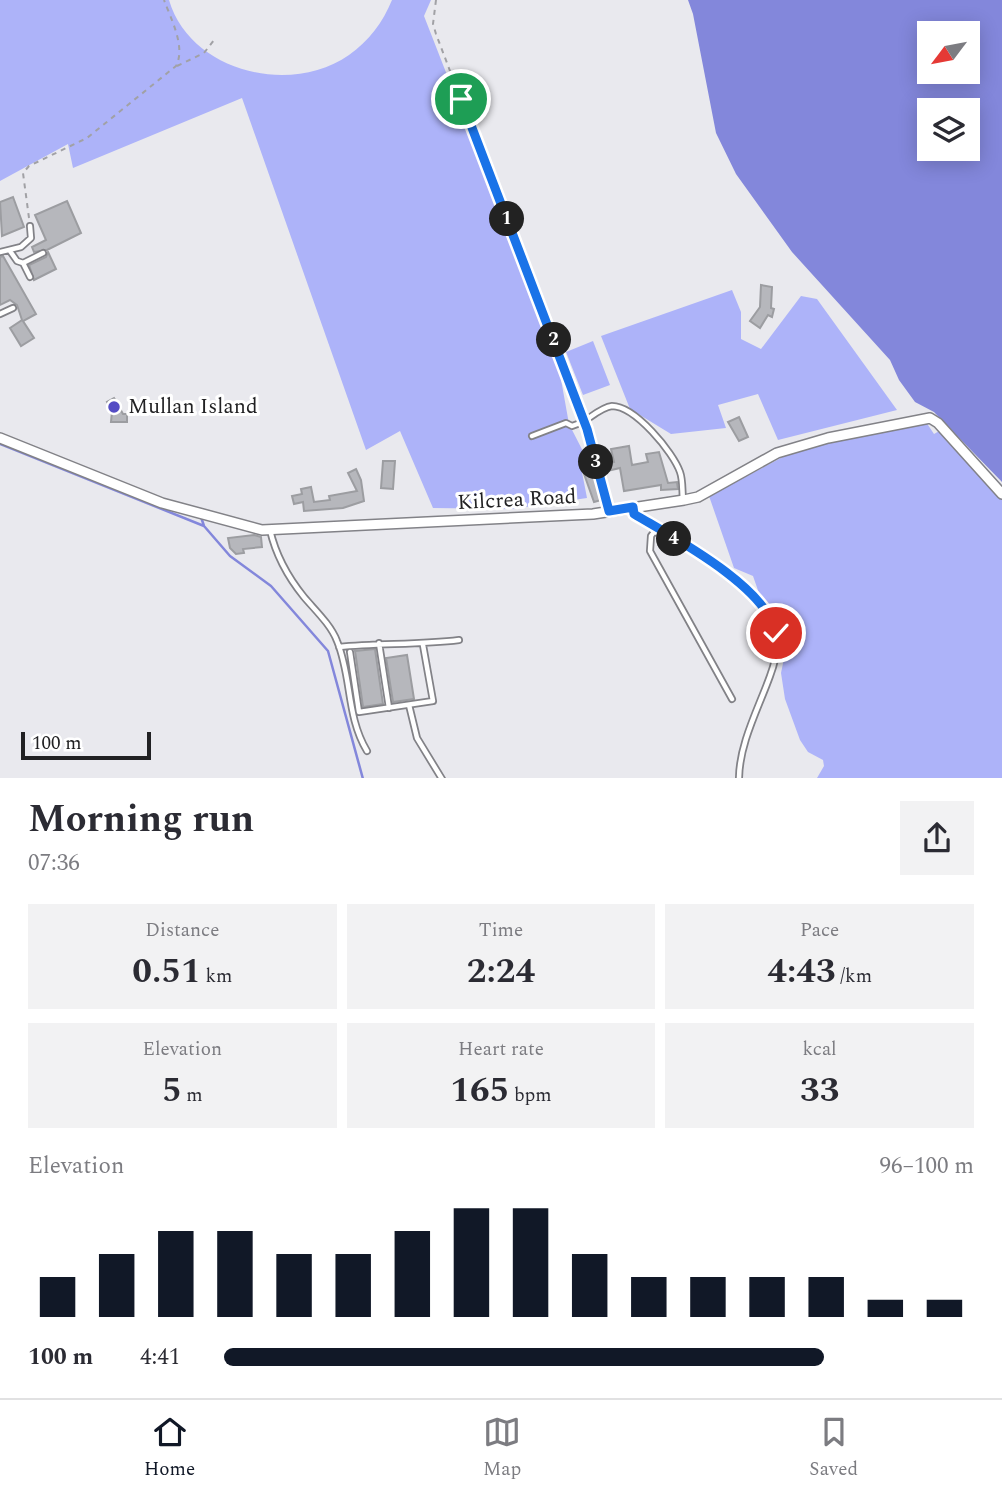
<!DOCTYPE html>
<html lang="en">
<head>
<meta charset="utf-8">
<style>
	:root { --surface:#fff; --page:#f2f2f3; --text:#2b2b33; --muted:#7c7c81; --line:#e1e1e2; --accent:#111827 }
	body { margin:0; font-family:Spectral,serif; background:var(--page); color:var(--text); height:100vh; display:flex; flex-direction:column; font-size:26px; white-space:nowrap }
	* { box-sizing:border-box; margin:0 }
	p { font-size:23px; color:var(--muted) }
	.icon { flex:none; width:38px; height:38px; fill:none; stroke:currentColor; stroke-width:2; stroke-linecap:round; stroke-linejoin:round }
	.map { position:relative; height:778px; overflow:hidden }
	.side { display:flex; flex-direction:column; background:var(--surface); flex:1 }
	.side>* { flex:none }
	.needle { width:46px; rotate:238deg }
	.tools { position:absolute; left:917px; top:21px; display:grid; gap:14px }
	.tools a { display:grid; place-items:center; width:63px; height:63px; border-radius:0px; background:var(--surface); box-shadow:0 4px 18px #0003; font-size:35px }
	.scale { position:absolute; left:21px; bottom:18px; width:130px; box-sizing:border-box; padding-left:7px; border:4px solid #212123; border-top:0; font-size:19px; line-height:24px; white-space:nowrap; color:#212123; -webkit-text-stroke:5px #fff; paint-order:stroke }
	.pin { position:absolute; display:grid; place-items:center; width:60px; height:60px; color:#fff; margin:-30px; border:4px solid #fff; border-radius:50%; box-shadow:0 2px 7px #0007 }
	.km { position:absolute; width:35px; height:35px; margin:-18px; border-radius:50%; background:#222; color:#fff; font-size:19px; line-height:35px; text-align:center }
	.round { display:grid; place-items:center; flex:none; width:74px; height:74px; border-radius:0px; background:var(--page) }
	.summary { display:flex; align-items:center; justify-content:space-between; height:119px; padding:0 28px }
	h1 { font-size:38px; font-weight:700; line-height:52px }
	.stats { display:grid; grid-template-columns:repeat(3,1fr); gap:10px; height:119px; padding:7px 28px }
	.stats div { display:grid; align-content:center; border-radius:0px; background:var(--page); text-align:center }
	.stats b { font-size:35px; font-weight:700 }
	.stats small { font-size:19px; font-weight:400 }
	.stats p { font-size:19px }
	.chart { height:196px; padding:14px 28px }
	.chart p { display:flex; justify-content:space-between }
	.chart svg { width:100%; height:126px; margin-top:7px; stroke:var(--accent); stroke-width:6 }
	ul { padding:0 28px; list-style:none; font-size:23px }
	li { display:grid; grid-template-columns:112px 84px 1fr; align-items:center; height:52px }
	li i { height:18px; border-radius:9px; background:var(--accent) }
	.dock { display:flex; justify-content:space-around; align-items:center; height:98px; border-top:2px solid var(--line); background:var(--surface); font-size:19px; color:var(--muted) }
	.dock a { display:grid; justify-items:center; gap:4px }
	.dock .current { color:var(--accent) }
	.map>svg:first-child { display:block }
</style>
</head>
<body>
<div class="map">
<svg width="1002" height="779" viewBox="0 0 1002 779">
	<rect width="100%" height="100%" fill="#e9e9ee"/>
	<path fill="#adb3f9" d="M0,0H169C190,72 291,96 349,55C369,41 383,22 392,0H431L424,16L557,357L569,424L589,463L581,467L587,498L512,509L433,508L400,431L366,450L242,98L73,168L68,144L0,181Z
		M732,290L741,312V339L761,349L801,296L817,299L897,410L778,440L758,394L718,405L726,428L671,434L630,409L601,336Z
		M593,341L610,385L583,395L566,352Z
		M926,422L934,434L941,430L1002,497V778H817L824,766L823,760L808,752L800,740L785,699L781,673L787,644L781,620L761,599L753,576L734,568L709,496L794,451Z"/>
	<path fill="#8387db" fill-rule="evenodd" d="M688,0H1002V482L934,412L915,402L899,380L890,360L792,252L736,174L716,133L693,14ZM929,33H968V72H929ZM929,110H968V149H929Z"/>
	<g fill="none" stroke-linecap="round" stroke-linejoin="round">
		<path stroke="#8387db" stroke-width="2.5" d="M0,444L204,526
			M201,517L204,526L230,556L271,586L328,651L363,779"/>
	</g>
	<path fill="#b6b7bc" stroke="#9c9da1" stroke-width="2" d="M13,197L24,227L2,236L0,202Z
		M67,201L81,233L47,250L34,252L32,247L46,240L35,215Z
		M48,252L56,269L34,280L29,265L46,257Z
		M3,256L36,314L23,321L34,338L21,346L10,328L22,320L17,305L10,300L0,305V257Z
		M761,285L772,287L771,308L774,309L772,317L768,315L760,328L750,321L760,307Z
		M114,398L123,414H127V422H111L112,411L107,402Z
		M739,417L748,437L739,441L728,422Z
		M629,446L632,465L648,462L646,454L659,452L668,483L677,482L678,489L661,490V485L624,491L620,468L603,472L601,465L614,462L611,449Z
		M383,461H395L393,489L381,488Z
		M591,467L601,500L594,502L583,471Z
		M356,469L361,480L364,501L343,508L304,511L303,502L294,504L292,496L302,494L301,489L311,487L314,502L330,500L329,496L357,491L348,473Z
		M254,535L261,537L262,547L243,549L244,553L236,554L230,548L228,538Z
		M375,649L383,704L363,707L355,651Z
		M407,655L414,699L393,702L386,658Z"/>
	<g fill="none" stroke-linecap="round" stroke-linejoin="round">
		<g stroke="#828287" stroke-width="8">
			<path id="lane" d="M10,251L17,261L23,263
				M0,252L21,247L31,238L30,226
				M30,277L23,263L43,253
				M0,314L13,308
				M532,436L566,423L572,426L583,422
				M633,509L634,514C668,535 760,586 773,623C780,639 776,660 770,676C759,707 739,744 739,779
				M609,510L583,422C591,417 602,407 612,406C635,406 673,452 680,472C683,480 682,491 683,499
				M657,528L651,536L650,551L732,699
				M270,530C276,556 287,576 304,597C315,610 331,625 337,641C352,677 346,716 367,751
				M379,643L389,708
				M339,647C379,643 419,645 459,640
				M350,652L359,712L433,701L423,645
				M409,705L417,738L442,779"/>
		</g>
		<g stroke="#828287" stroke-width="12">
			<path id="street" d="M0,438L162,503L262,530L593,514L684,500L698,497L777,453L828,438L930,418L938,423L1002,494"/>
		</g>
		<path stroke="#a1a1a5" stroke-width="2" stroke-dasharray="5 5" stroke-linecap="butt" d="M436,0L433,24L436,34L581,416
			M177,66L204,53L214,40
			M29,218L23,173L29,166L87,138L176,66C186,47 171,19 164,0"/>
		<use href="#lane" stroke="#fff" stroke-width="4.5"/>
		<use href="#street" stroke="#fff" stroke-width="9"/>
	</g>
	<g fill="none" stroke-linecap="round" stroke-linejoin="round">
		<g stroke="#fff" stroke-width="14">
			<path id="route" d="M461,99L587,429L609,511L633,507L634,514C674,538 766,586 776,633"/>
		</g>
		<use href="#route" stroke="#1a73e8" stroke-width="9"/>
	</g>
	<circle fill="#544cc4" stroke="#fff" stroke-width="2.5" cx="114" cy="407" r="7"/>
	<g text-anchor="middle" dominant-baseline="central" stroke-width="6" stroke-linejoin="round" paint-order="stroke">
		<g font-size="21" fill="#212123" stroke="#fff" text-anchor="start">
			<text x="128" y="407">Mullan Island</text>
		</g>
		<g font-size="21" fill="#212123" stroke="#fff">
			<text transform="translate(517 500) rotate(-3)">Kilcrea Road</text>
		</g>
	</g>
</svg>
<div class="tools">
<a><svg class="needle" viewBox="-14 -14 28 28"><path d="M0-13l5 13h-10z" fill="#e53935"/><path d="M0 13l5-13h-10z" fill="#7c7c81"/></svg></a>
<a><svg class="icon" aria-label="layers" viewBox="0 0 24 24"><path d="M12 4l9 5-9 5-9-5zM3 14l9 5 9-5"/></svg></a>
</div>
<div class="scale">100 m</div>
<div class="pin" style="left:461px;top:99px;background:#1e9e55"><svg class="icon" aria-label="arrive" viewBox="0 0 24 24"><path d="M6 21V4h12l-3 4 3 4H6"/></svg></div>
<div class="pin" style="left:776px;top:633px;background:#d93025"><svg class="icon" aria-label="check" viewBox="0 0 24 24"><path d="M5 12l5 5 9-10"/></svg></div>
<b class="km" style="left:507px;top:219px">1</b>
<b class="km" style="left:554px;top:340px">2</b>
<b class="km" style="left:596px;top:462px">3</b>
<b class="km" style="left:674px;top:539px">4</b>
</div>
<section class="side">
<div class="summary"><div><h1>Morning run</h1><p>07:36</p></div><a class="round"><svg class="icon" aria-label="share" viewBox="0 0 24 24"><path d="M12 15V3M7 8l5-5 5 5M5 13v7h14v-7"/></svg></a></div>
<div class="stats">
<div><p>Distance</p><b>0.51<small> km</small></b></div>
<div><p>Time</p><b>2:24</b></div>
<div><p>Pace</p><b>4:43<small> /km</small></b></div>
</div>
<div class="stats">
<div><p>Elevation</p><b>5<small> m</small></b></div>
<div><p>Heart rate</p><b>165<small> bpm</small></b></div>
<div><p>kcal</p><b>33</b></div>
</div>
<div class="chart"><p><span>Elevation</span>96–100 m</p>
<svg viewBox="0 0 160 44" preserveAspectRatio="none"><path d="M5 44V30M15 44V22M25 44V14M35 44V14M45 44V22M55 44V22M65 44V14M75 44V6M85 44V6M95 44V22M105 44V30M115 44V30M125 44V30M135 44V30M145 44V38M155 44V38"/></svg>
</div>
<ul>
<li><b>100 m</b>4:41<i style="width:80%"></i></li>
</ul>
</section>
<nav class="dock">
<a class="current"><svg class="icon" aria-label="home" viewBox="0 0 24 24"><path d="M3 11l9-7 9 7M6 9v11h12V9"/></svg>Home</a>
<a><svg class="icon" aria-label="map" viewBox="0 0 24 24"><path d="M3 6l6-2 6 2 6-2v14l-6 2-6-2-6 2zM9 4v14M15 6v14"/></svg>Map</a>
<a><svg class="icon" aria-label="saved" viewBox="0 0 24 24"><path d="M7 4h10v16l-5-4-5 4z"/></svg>Saved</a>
</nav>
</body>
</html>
